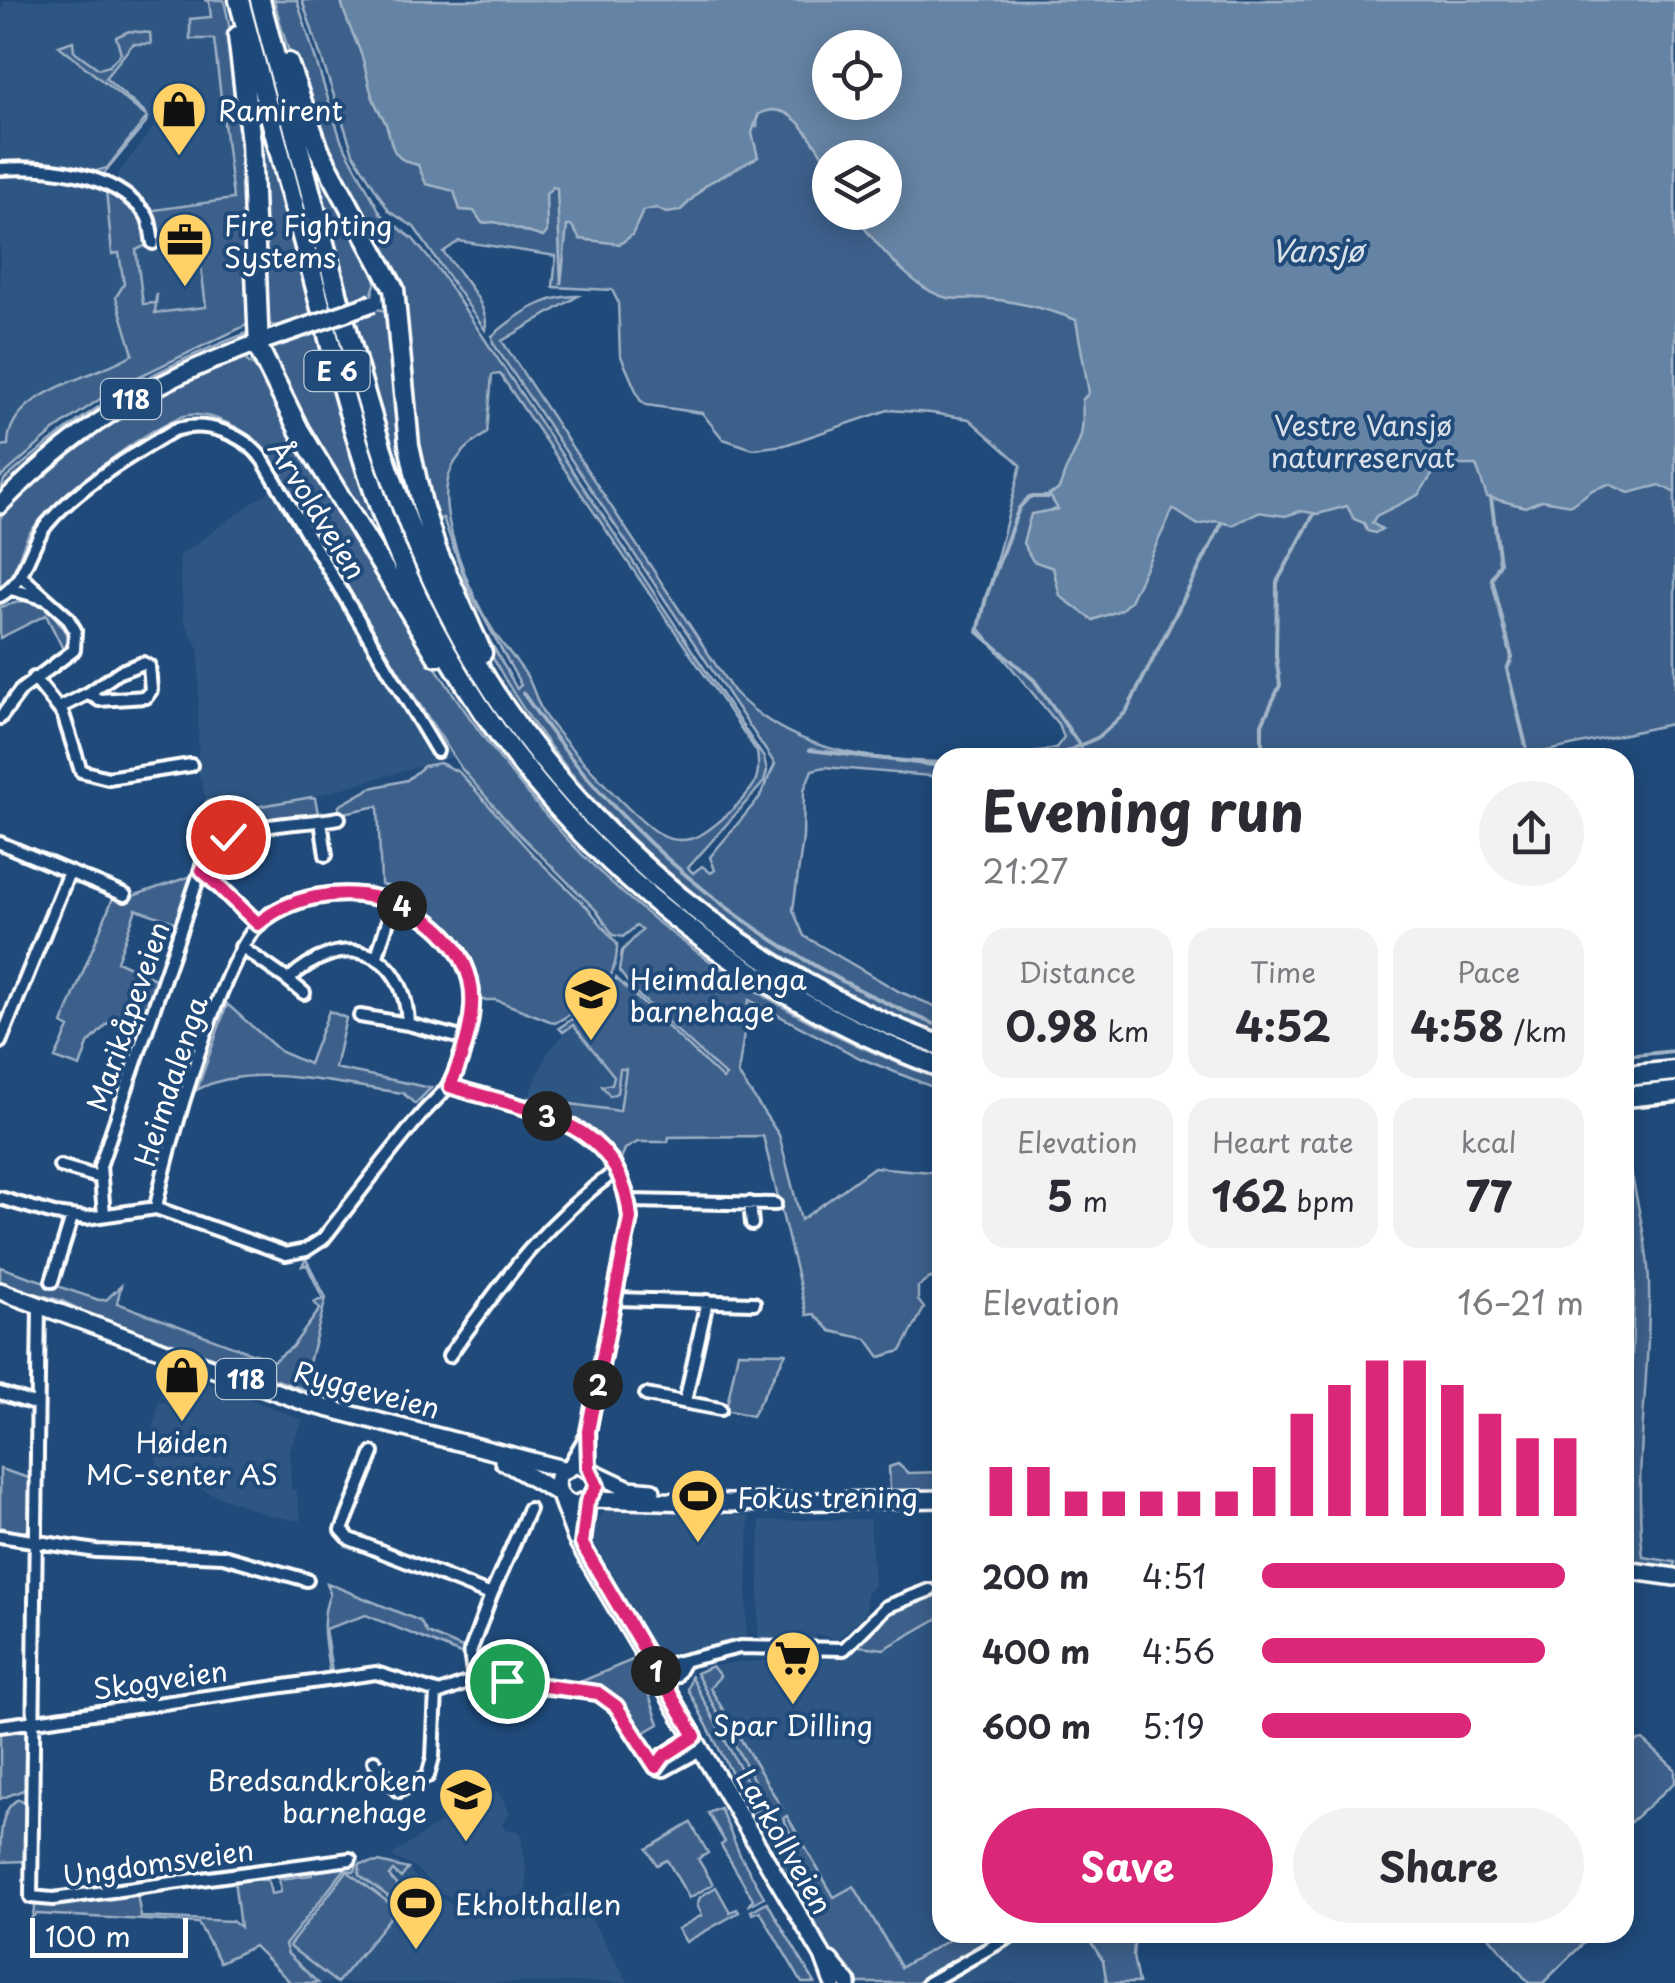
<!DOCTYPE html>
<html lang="en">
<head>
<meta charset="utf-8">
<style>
	:root { --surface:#fff; --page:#f2f2f3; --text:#2b2b33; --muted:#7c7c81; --accent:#db2777 }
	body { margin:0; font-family:"Playpen Sans",sans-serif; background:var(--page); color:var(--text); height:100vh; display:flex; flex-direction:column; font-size:38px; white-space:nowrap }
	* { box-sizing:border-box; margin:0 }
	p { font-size:32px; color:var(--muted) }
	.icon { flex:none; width:55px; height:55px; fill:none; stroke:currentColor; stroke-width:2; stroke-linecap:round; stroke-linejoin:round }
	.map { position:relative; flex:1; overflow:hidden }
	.drawer { position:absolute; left:932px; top:748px; width:702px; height:1195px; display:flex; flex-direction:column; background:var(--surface); border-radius:30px; box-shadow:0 5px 25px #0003 }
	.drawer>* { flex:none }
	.tools { position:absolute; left:812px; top:30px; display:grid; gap:20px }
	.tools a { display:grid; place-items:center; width:90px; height:90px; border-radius:50%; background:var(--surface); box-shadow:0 5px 25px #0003; font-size:50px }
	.scale { position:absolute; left:30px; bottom:25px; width:158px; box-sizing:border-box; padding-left:10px; border:5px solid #fff; border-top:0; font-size:28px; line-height:35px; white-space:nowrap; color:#fff; -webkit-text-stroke:8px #1f4a7a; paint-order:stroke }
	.pin { position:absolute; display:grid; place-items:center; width:85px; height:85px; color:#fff; margin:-42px; border:5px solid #fff; border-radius:50%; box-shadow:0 2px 10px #0007 }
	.km { position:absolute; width:50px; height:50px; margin:-25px; border-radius:50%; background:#222; color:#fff; font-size:28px; line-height:50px; text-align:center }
	.round { display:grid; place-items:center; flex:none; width:105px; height:105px; border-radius:52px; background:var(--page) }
	.overview { display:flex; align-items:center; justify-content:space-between; height:170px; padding:0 50px }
	h1 { font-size:55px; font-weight:700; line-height:75px }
	.figures { display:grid; grid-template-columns:repeat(3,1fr); gap:15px; height:170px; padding:10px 50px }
	.figures div { display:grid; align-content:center; border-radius:25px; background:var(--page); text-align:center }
	.figures b { font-size:42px; font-weight:700 }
	.figures small { font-size:28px; font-weight:400 }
	.figures p { font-size:28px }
	.chart { height:280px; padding:20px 50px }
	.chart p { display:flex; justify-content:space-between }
	.chart svg { width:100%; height:180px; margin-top:10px; stroke:var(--accent); stroke-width:6 }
	.cta { display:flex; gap:20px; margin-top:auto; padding:20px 50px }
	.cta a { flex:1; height:115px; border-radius:60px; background:var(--accent); color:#fff; font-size:40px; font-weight:700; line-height:115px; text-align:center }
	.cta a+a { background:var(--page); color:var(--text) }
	ul { padding:0 50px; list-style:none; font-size:32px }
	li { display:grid; grid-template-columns:160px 120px 1fr; align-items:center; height:75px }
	li i { height:25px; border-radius:12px; background:var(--accent) }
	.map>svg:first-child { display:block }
</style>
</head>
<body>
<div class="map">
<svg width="1675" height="1983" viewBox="0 0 1675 1983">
	<rect width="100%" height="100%" fill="#1f4a7a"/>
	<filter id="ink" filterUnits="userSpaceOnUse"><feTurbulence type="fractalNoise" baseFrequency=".01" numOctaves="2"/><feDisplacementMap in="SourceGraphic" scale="20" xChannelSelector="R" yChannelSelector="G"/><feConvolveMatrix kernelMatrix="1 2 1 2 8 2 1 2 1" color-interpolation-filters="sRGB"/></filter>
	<g filter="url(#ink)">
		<path fill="#2e5683" d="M4,0L209,1L211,17L190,39H214L242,315L99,391L0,473V175L67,176L91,184L117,197L144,220L147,241L158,240L154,210L118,182V174L156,124L148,117L107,168L93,172L49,160L0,162V20Z
			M272,489L316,564L326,559L456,756L312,797L255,807L229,799L207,801L198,772L199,649L184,621L179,556Z
			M616,978L626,1069L620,1111L528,1098L547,1054L564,1034L559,1028L604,997Z
			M173,1369L303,1420L290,1450L291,1490H296L301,1521L271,1516L158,1473L153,1433L158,1403L167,1402Z
			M614,1509L749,1516L746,1637L667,1654L655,1649L595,1544V1524L602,1513Z
			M870,1519L874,1586L866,1593V1611L860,1619L838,1639L816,1634L814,1640L758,1638L760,1521Z
			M942,1595V1932L1007,1933L917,1983L843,1970L749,1817L758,1812L745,1777L691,1677L704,1668L736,1662L831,1659L847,1655L862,1635Z
			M487,1791L499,1792L510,1813L502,1824L504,1829L520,1832L526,1866V1896L459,1900L439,1892L417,1869L391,1856Z
			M390,1862L408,1869L433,1894L460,1908L549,1902L575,1891L628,1982L304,1983L275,1956L341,1867Z
			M1027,1932L1085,1933L1103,1961L1107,1983H942Z"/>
		<path fill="#3c618b" stroke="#9eb0c5" stroke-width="2.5" fill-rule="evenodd" d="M204,0H224C248,107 246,215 249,324L121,385L60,426L0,478V446L8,445C8,390 96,378 133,354L116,297L124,284L119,253L112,254L106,190L144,220L147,245L136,250L143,304L155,303L157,294L155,313L206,307L198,242L159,244L154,210L233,199L214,39H190V19L211,17L209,1Z
			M246,0H252L392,503L564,797L806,992L803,996L659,898L579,822L502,728L456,656L403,547L358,421Z
			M274,0H297L341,140L381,214L413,239L440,272L764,758L767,771L764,782L688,868L693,873L702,866L711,873L715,870L710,857L759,798L775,764L493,343L492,336C517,315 544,295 578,296L502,341L733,691C789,750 864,760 942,762V777L824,767L812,770L804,790L803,838L793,910L804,936L900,992L942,1009V1036C698,936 499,759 429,498C417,452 409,404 405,356C404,332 412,304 401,281C391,262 375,244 364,224C325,153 294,79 274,0ZM500,374L757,752C762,781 752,790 732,810C712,829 689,851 659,834C634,819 566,744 547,719C538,707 535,691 528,678C518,661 502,646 492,629C471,596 441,523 447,485C450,460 467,446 487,433L492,375ZM443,518L469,591L521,685L517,689L468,601L438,520Z
			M302,0H351L757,127L769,0H1675V723L1516,758L1014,757L1056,748L1064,737L1058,724L979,628L1021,465L969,419L931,413L888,410L785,445L753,449L723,439L702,413L646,405L640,400L620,354L618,302L612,290L553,287L556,256L459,241L443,252C457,271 492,306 485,330L414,227L389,211L353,153ZM830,48H885V102H830ZM830,158H885V212H830Z
			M129,31L150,33L151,44H133L105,78L146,114C147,117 147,119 146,123L104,174L51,164L93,172L107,168L147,117L59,46L73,41L74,51L99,69L109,66L121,53L116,37Z
			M257,108L356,473L397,578L332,482L270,355L272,346L294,336L290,322L274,326L266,322L253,109Z
			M305,131L378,274L372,294L375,309L389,311L431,554L384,424Z
			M247,333C224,353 189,359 162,372C102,402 47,444 0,492L4,480C84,410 147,371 247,333Z
			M244,359L262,372C349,521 430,681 543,812C647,934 793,1026 942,1080V1091L860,1058L749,1000L738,1074L779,1135L801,1220L874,1167L942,1173V1279L930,1278L918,1287V1300L924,1308L901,1351L880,1357L867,1339L831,1331L814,1314L807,1315L763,1136L669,1137L668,1142H638L625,1149L621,1160C596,1126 568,1114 527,1102L528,1098L620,1111L626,1069H620L617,1093L610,1096L602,1086L612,1084L614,1076L573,1025L563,1032L559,1028L604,997L616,978L723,1079L726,1076L636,993L619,971L622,951L642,930L636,926L623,937L613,935L597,911L514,829L461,768L336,576L259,443C243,428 212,413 189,415C156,419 48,504 29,534C18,552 19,574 0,586V518C56,460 162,370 244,359Z
			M26,600C50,604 58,619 69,639L64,651L46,615L0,638V607Z
			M440,763L459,772L534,856L588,908L617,944C618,987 588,1005 555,1023L496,1000H475L462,953L391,898L390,887L381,884L378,806L339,814V806L371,788L407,780L424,766Z
			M312,797L315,798L319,818L234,830L215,842L207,801L230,799L255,807Z
			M194,875L164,965L177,923L136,909L117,961L155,979L161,976L144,1023L125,1020L122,1026L109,1022L88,1044L80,1067L55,1058L69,1028L62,1024L115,893L130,897Z
			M227,1004L281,1052L309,1064L329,1011L346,1018L335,1068L431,1088L415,1104L403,1093C343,1086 253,1060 197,1090Z
			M1625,1154H1628C1635,1197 1648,1241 1649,1284C1651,1375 1633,1466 1643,1557L1675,1562V1570L1625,1564L1635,1266Z
			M306,1259L326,1298L305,1378L313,1390L337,1401L89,1314L62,1301L0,1283V1267L99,1300H106L121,1286L117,1303L273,1361L292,1347L320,1309L314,1302L323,1299L307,1265L302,1266Z
			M738,1352L786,1353L752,1416L726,1410Z
			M898,1464L908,1473L942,1472V1490H890L889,1467Z
			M0,1469L32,1479L31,1526L22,1535L0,1527Z
			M327,1583L420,1621L427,1633L465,1649L463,1655L366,1615L325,1629L332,1671L348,1673L333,1675L329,1670C325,1642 319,1620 330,1594Z
			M942,1595V1616L884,1649L859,1646C867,1610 911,1601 942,1595Z
			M632,1660L645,1684L659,1724L640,1735L599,1690L580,1682Z
			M712,1666L720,1676L710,1688L782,1808L778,1810L765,1801L696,1673Z
			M691,1677L757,1800L760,1809L749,1817L737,1796L741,1791L688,1689Z
			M19,1726L29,1731V1788L0,1799V1730Z
			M1643,1740L1675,1769V1782L1625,1827V1744Z
			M19,1799L28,1804L25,1875L24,1861L0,1862C0,1838 0,1807 19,1799Z
			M720,1808L740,1855L764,1897L748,1906L753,1899L721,1845L725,1842L708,1813Z
			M787,1816L834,1897L854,1886L901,1967L961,1933H1007L917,1983H854L827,1948L777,1864L796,1845L783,1818Z
			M691,1823L708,1853L698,1859L713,1884L689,1898L667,1860L657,1865L647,1849Z
			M379,1862L408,1869L401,1878L393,1871L389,1876L410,1902L405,1909L359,1875L360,1864Z
			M357,1865L355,1871L344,1870L285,1945L288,1954L318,1983H291L254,1946L220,1962L198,1923L37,1914L32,1917L36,1904L41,1902L137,1894L141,1917L232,1921L240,1927L234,1879L268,1880L271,1894L281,1892L279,1879L312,1875V1871Z
			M347,1871L397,1909L337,1983L289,1946Z
			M716,1887L730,1912L737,1909L739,1912L686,1942L678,1929L702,1915L697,1905L700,1897Z
			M767,1902L815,1983H802L760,1911L753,1914L751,1911Z
			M1085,1933H1135L1133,1956L1138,1983H1107L1103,1961Z
			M1486,1933H1594L1543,1983H1529Z"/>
		<path fill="#6583a4" stroke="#a3b5c8" stroke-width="2.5" fill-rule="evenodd" d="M341,0H1675V493L1660,485L1629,493L1609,484L1592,490L1572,505L1542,500L1525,507L1487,497L1476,465H1445L1434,472L1418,495L1376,516L1372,523L1382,529L1375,533L1367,531L1364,523L1354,519L1347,506L1318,514L1301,511L1285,516L1258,512L1233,525L1216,521L1198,525L1173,509L1130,601L1121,610L1093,620L1060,596L1053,568L1033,561L1023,543L1031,514L1058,509L1049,494C1063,491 1060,482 1066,470C1080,442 1085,434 1082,400L1089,393L1076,320C1047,308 1009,300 979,298C970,298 958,300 948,298C913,291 873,240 853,213L885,212V158H830V168C816,146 791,94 758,115L752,133L758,157L707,184L680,211L666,213L656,208L643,211L632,235L620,244L580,239L572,226H567L561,284L557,188L553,187L546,194L547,232L543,237L495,222L482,223L474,211L460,210L454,191L426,184L418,165C384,158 395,138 383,118C369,95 370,85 363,60C357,40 345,21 341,0ZM830,48H885V102H830Z"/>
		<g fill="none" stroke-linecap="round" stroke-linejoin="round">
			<path stroke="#a3b5c8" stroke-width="4" d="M1049,497H1029L1019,508L986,597L978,632L1034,680L1081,747
				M1491,498L1500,563L1492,579L1512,658L1507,669L1526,746
				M523,693C627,847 770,959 942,1027
				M810,750L942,766
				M1262,754V724L1280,685L1276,656L1277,582L1314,514
				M1052,758L1099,737L1126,712L1222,523
				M1625,1056L1675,1051"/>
			<g stroke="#fff" stroke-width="18">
				<path id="minor" d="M0,169C49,166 111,172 145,213C151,220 151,234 153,243
					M11,589L46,599
					M0,596C27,581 28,547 47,524C80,485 131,456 174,430C205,420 244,433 263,460L437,751
					M143,663L149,666L151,690L146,697L99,700L89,693L119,672Z
					M34,678L63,714L81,771L108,778L191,765
					M59,708L89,693
					M0,718L21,690L74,650L75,630L67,617L21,576
					M321,821L326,855
					M0,843L69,872L0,1042
					M202,870L258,924
					M69,872L125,895
					M241,947L288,980C341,930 405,946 408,1024L465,1039
					M377,956L394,902
					M288,980L304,993
					M360,1016L408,1024
					M450,1086C529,1112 621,1117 630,1218L589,1431V1468
					M60,1166L98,1177
					M0,1198L54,1214L86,1218L156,1208C166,1151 221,960 259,924C321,865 453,896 471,984C476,1012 464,1047 455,1073C449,1090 434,1100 422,1114C388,1154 356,1197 323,1239L306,1250L286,1254L156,1208
					M629,1201L775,1204
					M750,1203L752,1224
					M104,1215L100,1166L204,861C234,818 292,827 339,818
					M52,1281L72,1217
					M617,1299L754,1303
					M39,1305L31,1897L53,1899L350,1859
					M449,1356C503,1281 541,1225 617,1170
					M0,1393L37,1405
					M646,1395L720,1409
					M685,1402L707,1301
					M373,1453L342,1530L350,1539L491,1595L470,1652L474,1680L598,1693L616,1707L656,1767
					M569,1465L589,1431
					M0,1536L96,1551L223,1556L307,1580
					M491,1595L529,1509
					M654,1668L740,1647L844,1649L886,1607L930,1590
					M664,1684L676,1676L684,1662
					M0,1726L376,1673L440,1693L474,1680
					M374,1761L399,1791L428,1776L433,1757L436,1692
					M656,1767L664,1770L702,1749
					M656,1767L664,1755L695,1736
					M928,1983L1018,1932"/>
			</g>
			<g stroke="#fff" stroke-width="22">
				<path id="primary" d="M0,505C85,418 170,372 284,334
					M0,1291L307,1403L563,1469
					M503,1461L558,1493
					M593,1472L597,1486L591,1499L573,1505C559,1499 554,1488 559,1474L576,1464L629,1489L652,1491
					M561,1498L576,1539L823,1956L833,1983
					M591,1499L728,1503L942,1499
					M582,1545L587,1502
					M1625,1570L1675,1577
					M830,1961L848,1983"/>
			</g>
			<g stroke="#fff" stroke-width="25">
				<path id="motorway" d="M239,0C264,95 290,190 315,285C337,371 359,457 392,539C495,793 689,970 942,1068
					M260,0C285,95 310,190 335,285C364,394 394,505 445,606C546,809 730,969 942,1046
					M238,36L251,142L259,349L299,430L437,656
					M288,63L319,150L394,289L409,445L422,504L436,549L482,653
					M1625,1076L1675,1071
					M1625,1097L1675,1092"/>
			</g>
			<use href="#minor" stroke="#1f4a7a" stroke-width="10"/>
			<use href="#primary" stroke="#1f4a7a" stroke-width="15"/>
			<use href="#motorway" stroke="#1f4a7a" stroke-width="18"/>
			<g stroke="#fff" stroke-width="22" stroke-linecap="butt">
				<path id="primary-bridge" d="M284,334L373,303"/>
			</g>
			<use href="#primary-bridge" stroke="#1f4a7a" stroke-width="15"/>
		</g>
	</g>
	<g fill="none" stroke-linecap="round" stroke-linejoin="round" filter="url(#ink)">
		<g stroke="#fff" stroke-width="20">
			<path id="route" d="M228,837L210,852L202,870L258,924C323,869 446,892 470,980C478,1013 463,1056 450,1086C529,1112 621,1117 630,1218L588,1431L589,1468L597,1486L587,1502L582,1544L695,1736L664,1756L656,1767L616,1706L598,1693L507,1681"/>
		</g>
		<use href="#route" stroke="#db2777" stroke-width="12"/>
	</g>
	<defs>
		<g id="shop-pin" transform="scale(2.875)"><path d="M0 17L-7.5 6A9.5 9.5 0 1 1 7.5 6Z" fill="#ffd166" stroke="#1f4a7a"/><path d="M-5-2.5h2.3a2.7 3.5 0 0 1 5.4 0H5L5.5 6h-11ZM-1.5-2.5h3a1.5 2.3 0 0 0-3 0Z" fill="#111"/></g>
		<g id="office-pin" transform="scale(2.875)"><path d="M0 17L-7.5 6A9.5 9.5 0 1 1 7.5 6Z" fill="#ffd166" stroke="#1f4a7a"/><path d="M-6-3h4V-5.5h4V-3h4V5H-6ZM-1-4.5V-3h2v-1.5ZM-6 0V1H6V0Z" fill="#111"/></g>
		<g id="school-pin" transform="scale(2.875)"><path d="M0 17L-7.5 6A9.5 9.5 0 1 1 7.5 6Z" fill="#ffd166" stroke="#1f4a7a"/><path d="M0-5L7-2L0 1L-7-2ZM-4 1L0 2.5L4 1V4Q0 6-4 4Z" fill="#111"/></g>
		<g id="stadium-pin" transform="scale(2.875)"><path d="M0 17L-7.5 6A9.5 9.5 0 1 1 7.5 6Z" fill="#ffd166" stroke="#1f4a7a"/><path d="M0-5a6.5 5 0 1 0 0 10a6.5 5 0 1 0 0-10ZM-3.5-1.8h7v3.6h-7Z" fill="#111"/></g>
		<g id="supermarket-pin" transform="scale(2.875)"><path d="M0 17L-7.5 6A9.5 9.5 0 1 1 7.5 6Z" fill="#ffd166" stroke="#1f4a7a"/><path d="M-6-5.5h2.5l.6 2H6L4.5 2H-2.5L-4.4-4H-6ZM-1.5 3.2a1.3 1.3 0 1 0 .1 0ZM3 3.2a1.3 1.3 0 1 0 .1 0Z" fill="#111"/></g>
	</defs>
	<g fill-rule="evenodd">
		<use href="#shop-pin" x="179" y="109"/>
		<use href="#office-pin" x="185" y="240"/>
		<use href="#school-pin" x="591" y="994"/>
		<use href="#shop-pin" x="182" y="1375"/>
		<use href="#stadium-pin" x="698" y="1496"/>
		<use href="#supermarket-pin" x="793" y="1658"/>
		<use href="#school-pin" x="466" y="1795"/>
		<use href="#stadium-pin" x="416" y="1903"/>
	</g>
	<g text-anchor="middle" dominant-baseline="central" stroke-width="8" stroke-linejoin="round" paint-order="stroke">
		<g fill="#1f4a7a" stroke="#bcc9d7" stroke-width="2.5">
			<rect x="304.5" y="351" width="65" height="40" rx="8"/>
			<rect x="101" y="379" width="60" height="40" rx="8"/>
			<rect x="216" y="1359" width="60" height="40" rx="8"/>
		</g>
		<g font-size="25" font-weight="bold" fill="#fff">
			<text x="337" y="371">E 6</text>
			<text x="131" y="399">118</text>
			<text x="246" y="1379">118</text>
		</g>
		<g font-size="28" fill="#fff" stroke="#1f4a7a" text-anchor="start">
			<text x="218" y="109">Ramirent</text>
			<text x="224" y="224">Fire Fighting<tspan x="224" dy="32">Systems</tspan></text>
			<text x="630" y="978">Heimdalenga<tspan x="630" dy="32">barnehage</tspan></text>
			<text x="182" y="1441" text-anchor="middle">Høiden<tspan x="182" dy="32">MC-senter AS</tspan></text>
			<text x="737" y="1496">Fokus trening</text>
			<text x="793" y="1724" text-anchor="middle">Spar Dilling</text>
			<text x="427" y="1779" text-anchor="end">Bredsandkroken<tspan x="427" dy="32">barnehage</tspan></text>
			<text x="455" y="1903">Ekholthallen</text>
		</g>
		<g font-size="28" fill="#d8dfe8" stroke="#1f4a7a">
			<text x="1363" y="424">Vestre Vansjø<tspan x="1363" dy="32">naturreservat</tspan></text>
		</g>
		<g font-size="28" fill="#fff" stroke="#1f4a7a">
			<text transform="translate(318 509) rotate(58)">Årvoldveien</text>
			<text transform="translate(127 1016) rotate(-71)">Marikåpeveien</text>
			<text transform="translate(170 1081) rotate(-72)">Heimdalenga</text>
			<text transform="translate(367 1389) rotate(15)">Ryggeveien</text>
			<text transform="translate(160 1679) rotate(-8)">Skogveien</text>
			<text transform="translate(785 1841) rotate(60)">Larkollveien</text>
			<text transform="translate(158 1862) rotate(-8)">Ungdomsveien</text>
		</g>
		<g font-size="30" font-style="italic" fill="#d8e0e8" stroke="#1f4a7a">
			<text x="1317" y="249">Vansjø</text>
		</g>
	</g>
</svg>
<div class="tools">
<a><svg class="icon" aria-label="locate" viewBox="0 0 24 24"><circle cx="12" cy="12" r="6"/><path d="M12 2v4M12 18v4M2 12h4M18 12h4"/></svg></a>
<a><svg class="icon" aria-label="layers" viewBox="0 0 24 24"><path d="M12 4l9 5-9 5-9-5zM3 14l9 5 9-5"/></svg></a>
</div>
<div class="scale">100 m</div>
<div class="pin" style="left:507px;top:1681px;background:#1e9e55"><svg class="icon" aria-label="arrive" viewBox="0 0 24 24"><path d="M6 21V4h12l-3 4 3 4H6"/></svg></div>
<div class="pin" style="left:228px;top:837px;background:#d93025"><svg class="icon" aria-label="check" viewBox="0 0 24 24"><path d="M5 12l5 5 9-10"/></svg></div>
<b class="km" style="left:656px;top:1671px">1</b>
<b class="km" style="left:598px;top:1385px">2</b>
<b class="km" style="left:547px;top:1116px">3</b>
<b class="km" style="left:402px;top:906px">4</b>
<section class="drawer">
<div class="overview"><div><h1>Evening run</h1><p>21:27</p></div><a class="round"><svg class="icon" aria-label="share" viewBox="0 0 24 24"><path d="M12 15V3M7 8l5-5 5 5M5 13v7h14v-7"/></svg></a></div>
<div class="figures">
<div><p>Distance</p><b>0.98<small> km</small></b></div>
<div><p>Time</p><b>4:52</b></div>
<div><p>Pace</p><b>4:58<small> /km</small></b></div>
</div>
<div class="figures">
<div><p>Elevation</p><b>5<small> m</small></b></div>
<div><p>Heart rate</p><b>162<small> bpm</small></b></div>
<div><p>kcal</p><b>77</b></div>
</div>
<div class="chart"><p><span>Elevation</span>16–21 m</p>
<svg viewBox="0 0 160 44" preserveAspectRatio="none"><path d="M5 44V32M15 44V32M25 44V38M35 44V38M45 44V38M55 44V38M65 44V38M75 44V32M85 44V19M95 44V12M105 44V6M115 44V6M125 44V12M135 44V19M145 44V25M155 44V25"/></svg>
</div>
<ul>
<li><b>200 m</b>4:51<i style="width:94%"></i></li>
<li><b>400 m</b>4:56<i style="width:88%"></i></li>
<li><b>600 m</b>5:19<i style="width:65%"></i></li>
</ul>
<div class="cta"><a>Save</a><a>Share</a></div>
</section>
</div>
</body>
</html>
